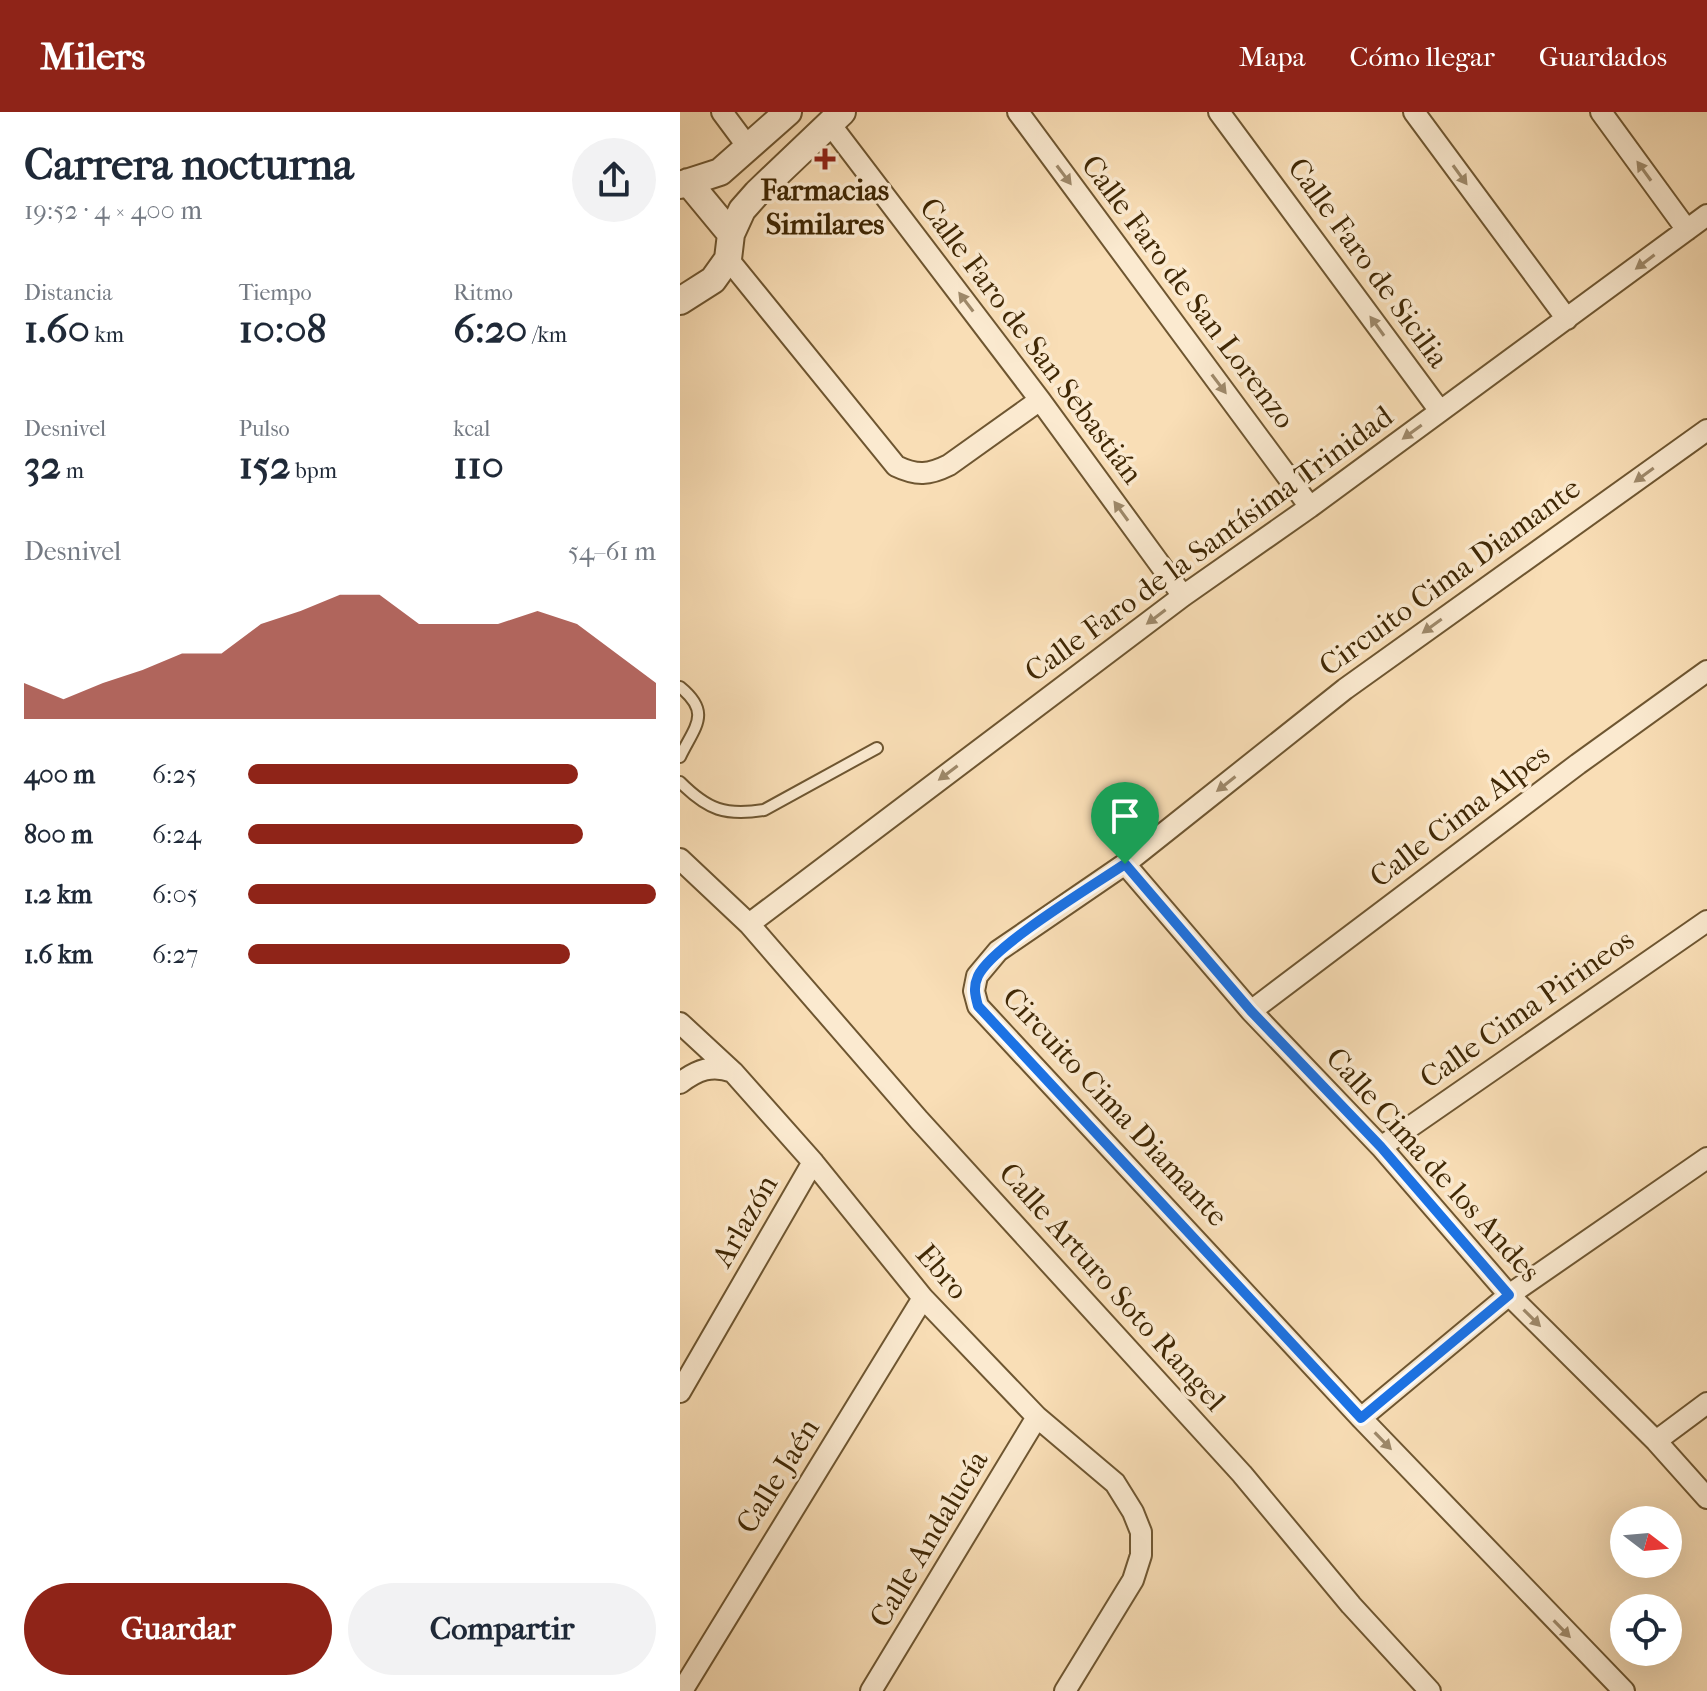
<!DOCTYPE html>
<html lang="es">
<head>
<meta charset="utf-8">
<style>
	:root { --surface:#fff; --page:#f2f2f3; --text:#1f2937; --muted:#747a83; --accent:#8f2418 }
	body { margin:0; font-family:"IM FELL French Canon",serif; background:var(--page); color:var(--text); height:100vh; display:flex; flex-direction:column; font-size:30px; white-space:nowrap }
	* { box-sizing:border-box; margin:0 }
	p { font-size:26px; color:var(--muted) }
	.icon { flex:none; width:44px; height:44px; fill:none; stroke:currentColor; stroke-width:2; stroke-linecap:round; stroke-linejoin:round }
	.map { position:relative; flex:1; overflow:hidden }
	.sheet { display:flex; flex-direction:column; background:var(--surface); width:680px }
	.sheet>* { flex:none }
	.needle { width:52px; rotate:106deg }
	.tools { position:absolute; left:930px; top:1394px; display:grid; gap:16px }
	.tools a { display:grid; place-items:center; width:72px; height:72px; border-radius:50%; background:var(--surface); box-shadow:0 8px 32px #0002; font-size:40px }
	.pin { position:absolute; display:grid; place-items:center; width:68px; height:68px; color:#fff; margin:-82px -34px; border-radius:50% 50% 50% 0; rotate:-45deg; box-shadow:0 0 8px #0007 }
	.pin .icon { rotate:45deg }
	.round { display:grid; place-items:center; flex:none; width:84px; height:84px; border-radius:42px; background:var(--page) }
	.head { display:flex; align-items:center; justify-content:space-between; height:136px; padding:0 24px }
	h1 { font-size:44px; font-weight:700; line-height:60px }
	.figures { display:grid; grid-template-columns:repeat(3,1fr); gap:12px; height:136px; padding:8px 24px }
	.figures div { display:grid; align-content:center }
	.figures b { font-size:40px; font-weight:700 }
	.figures small { font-size:22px; font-weight:400 }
	.figures p { font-size:22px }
	.chart { height:224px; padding:16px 24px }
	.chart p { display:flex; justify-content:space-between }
	.chart svg { width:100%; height:144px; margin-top:8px; fill:var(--accent); opacity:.7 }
	.cta { display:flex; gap:16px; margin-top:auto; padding:16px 24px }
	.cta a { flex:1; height:92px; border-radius:48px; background:var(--accent); color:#fff; font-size:32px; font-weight:700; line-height:92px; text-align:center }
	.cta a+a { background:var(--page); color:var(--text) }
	ul { padding:0 24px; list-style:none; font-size:26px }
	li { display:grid; grid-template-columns:128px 96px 1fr; align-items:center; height:60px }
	li i { height:20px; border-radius:10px; background:var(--accent) }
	header { display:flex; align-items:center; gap:48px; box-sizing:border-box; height:112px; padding:0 40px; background:var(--accent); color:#fff }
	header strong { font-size:38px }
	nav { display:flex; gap:44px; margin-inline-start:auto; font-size:28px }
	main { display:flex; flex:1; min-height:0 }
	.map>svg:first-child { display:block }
</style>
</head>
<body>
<header>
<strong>Milers</strong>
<nav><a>Mapa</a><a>Cómo llegar</a><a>Guardados</a></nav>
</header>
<main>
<section class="sheet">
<div class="head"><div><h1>Carrera nocturna</h1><p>19:52 · 4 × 400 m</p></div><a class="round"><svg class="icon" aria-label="share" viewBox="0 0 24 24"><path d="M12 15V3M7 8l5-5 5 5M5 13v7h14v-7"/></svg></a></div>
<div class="figures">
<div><p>Distancia</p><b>1.60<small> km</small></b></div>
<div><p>Tiempo</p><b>10:08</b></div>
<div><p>Ritmo</p><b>6:20<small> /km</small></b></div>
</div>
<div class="figures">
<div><p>Desnivel</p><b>32<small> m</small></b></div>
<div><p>Pulso</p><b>152<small> bpm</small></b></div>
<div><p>kcal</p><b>110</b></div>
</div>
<div class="chart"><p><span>Desnivel</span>54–61 m</p>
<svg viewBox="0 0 160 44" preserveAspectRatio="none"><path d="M0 44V33L10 38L20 33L30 29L40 24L50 24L60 15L70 11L80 6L90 6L100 15L110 15L120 15L130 11L140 15L150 24L160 33V44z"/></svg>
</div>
<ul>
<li><b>400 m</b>6:25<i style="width:81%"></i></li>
<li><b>800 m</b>6:24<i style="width:82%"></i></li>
<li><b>1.2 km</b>6:05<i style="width:100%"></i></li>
<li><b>1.6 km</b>6:27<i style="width:79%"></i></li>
</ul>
<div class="cta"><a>Guardar</a><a>Compartir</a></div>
</section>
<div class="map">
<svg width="1027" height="1579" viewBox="0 0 1027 1579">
	<rect width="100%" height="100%" fill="#f9deb6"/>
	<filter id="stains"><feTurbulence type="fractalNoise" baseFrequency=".0025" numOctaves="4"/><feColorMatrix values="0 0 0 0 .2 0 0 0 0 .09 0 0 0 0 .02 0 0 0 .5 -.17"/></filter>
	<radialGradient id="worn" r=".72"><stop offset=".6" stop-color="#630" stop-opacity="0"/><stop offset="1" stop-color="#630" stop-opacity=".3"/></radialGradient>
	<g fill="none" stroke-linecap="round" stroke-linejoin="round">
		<g stroke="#6e5631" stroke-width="14">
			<path id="service" d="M0,575C32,601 15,614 0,645
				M0,670C28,698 45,704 84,698L197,636"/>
		</g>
		<g stroke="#6e5631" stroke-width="24">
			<path id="minor" d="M42,0L68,35
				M338,0L630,395
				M539,0L760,299
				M734,0L887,207
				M921,0L1007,118
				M150,12L360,288L503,484
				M48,147L216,354C237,364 249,363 269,353L360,288
				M0,747L69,812L239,1008L562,1362L671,1493L750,1579
				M445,752L571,899L701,1035L829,1183L976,1329L1027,1386
				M69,812L503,484L630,395L1027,103
				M571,899L898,652L1027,559
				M0,911L53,960
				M0,971C17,958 32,952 53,960L133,1050L243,1186L357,1305L435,1371L453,1400L461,1420V1443L453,1468L385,1579
				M701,1035L1027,809
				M0,1280L133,1050
				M681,1306L829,1183L1027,1046
				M976,1329L1027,1291
				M5,1574L243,1186
				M191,1579L357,1305
				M944,1579L681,1306L298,894L294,879L297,864L318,839L445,752L665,577L1027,318"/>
		</g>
		<g stroke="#6e5631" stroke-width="30">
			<path id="tertiary" d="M8,70L51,122
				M0,73L40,60L108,0
				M0,189L33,168L48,147L51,122L62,98L77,81L162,0"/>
		</g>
		<use href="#service" stroke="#fbead0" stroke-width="10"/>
		<use href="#minor" stroke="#fbead0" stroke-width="20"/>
		<use href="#tertiary" stroke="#fbead0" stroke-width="26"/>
	</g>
	<defs><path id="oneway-solid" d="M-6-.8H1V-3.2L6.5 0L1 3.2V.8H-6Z" transform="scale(2)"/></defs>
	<g fill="#9e896a">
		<use href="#oneway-solid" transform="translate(964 59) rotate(-126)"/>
		<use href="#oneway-solid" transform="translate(384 63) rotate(53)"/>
		<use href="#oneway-solid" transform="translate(780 63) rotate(54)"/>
		<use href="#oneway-solid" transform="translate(965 150) rotate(143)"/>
		<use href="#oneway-solid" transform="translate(286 190) rotate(-127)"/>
		<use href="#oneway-solid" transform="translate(697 214) rotate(-126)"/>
		<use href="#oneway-solid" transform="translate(539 272) rotate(53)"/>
		<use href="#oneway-solid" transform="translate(732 320) rotate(144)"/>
		<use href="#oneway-solid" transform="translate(964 363) rotate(144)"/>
		<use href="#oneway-solid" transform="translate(441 399) rotate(-126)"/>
		<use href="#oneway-solid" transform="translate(476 505) rotate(143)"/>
		<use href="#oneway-solid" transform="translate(752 514) rotate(144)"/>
		<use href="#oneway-solid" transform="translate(268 661) rotate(143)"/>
		<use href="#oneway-solid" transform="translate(546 672) rotate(142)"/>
		<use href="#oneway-solid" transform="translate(852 1206) rotate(45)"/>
		<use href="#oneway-solid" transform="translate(703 1329) rotate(46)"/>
		<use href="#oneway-solid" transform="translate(882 1517) rotate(46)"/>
	</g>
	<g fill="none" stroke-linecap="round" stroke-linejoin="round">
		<g stroke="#fff" stroke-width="16">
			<path id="route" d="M445,752L571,899L701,1035L829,1183L681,1306L298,894C295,883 293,875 298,864C312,834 414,773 445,752Z"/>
		</g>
		<use href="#route" stroke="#1a73e8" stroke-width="10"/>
	</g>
	<path fill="#8f2418" stroke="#fbead0" stroke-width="3" d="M141 35h8v8h8v8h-8v8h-8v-8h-8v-8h8z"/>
	<g text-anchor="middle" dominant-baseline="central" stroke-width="7" stroke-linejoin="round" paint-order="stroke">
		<g font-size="30" font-weight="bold" fill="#402805" stroke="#fbead0">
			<text x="145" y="78">Farmacias<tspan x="145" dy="34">Similares</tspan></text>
		</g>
		<g font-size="30" fill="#402805" stroke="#fbead0">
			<text transform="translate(688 151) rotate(54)">Calle Faro de Sicilia</text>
			<text transform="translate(508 180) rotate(53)">Calle Faro de San Lorenzo</text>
			<text transform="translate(351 229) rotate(53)">Calle Faro de San Sebastián</text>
			<text transform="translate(529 432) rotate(-36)">Calle Faro de la Santísima Trinidad</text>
			<text transform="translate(770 465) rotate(-36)">Circuito Cima Diamante</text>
			<text transform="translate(780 704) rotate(-37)">Calle Cima Alpes</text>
			<text transform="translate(847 897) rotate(-35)">Calle Cima Pirineos</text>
			<text transform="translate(435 995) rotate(47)">Circuito Cima Diamante</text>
			<text transform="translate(753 1053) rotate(48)">Calle Cima de los Andes</text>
			<text transform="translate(65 1109) rotate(-60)">Arlazón</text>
			<text transform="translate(262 1160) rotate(49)">Ebro</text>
			<text transform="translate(432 1175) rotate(48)">Calle Arturo Soto Rangel</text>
			<text transform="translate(98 1364) rotate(-58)">Calle Jaén</text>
			<text transform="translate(249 1427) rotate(-59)">Calle Andalucía</text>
		</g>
	</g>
	<rect width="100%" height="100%" filter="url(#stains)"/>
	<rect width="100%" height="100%" fill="url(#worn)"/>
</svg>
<div class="tools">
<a><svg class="needle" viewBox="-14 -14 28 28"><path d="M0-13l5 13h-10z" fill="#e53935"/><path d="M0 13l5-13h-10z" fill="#747a83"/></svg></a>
<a><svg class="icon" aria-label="locate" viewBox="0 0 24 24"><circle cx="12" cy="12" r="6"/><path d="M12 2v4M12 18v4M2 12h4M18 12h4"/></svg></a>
</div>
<div class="pin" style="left:445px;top:752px;background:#1e9e55"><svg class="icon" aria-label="arrive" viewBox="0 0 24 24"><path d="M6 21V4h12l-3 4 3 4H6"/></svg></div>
</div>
</main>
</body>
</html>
